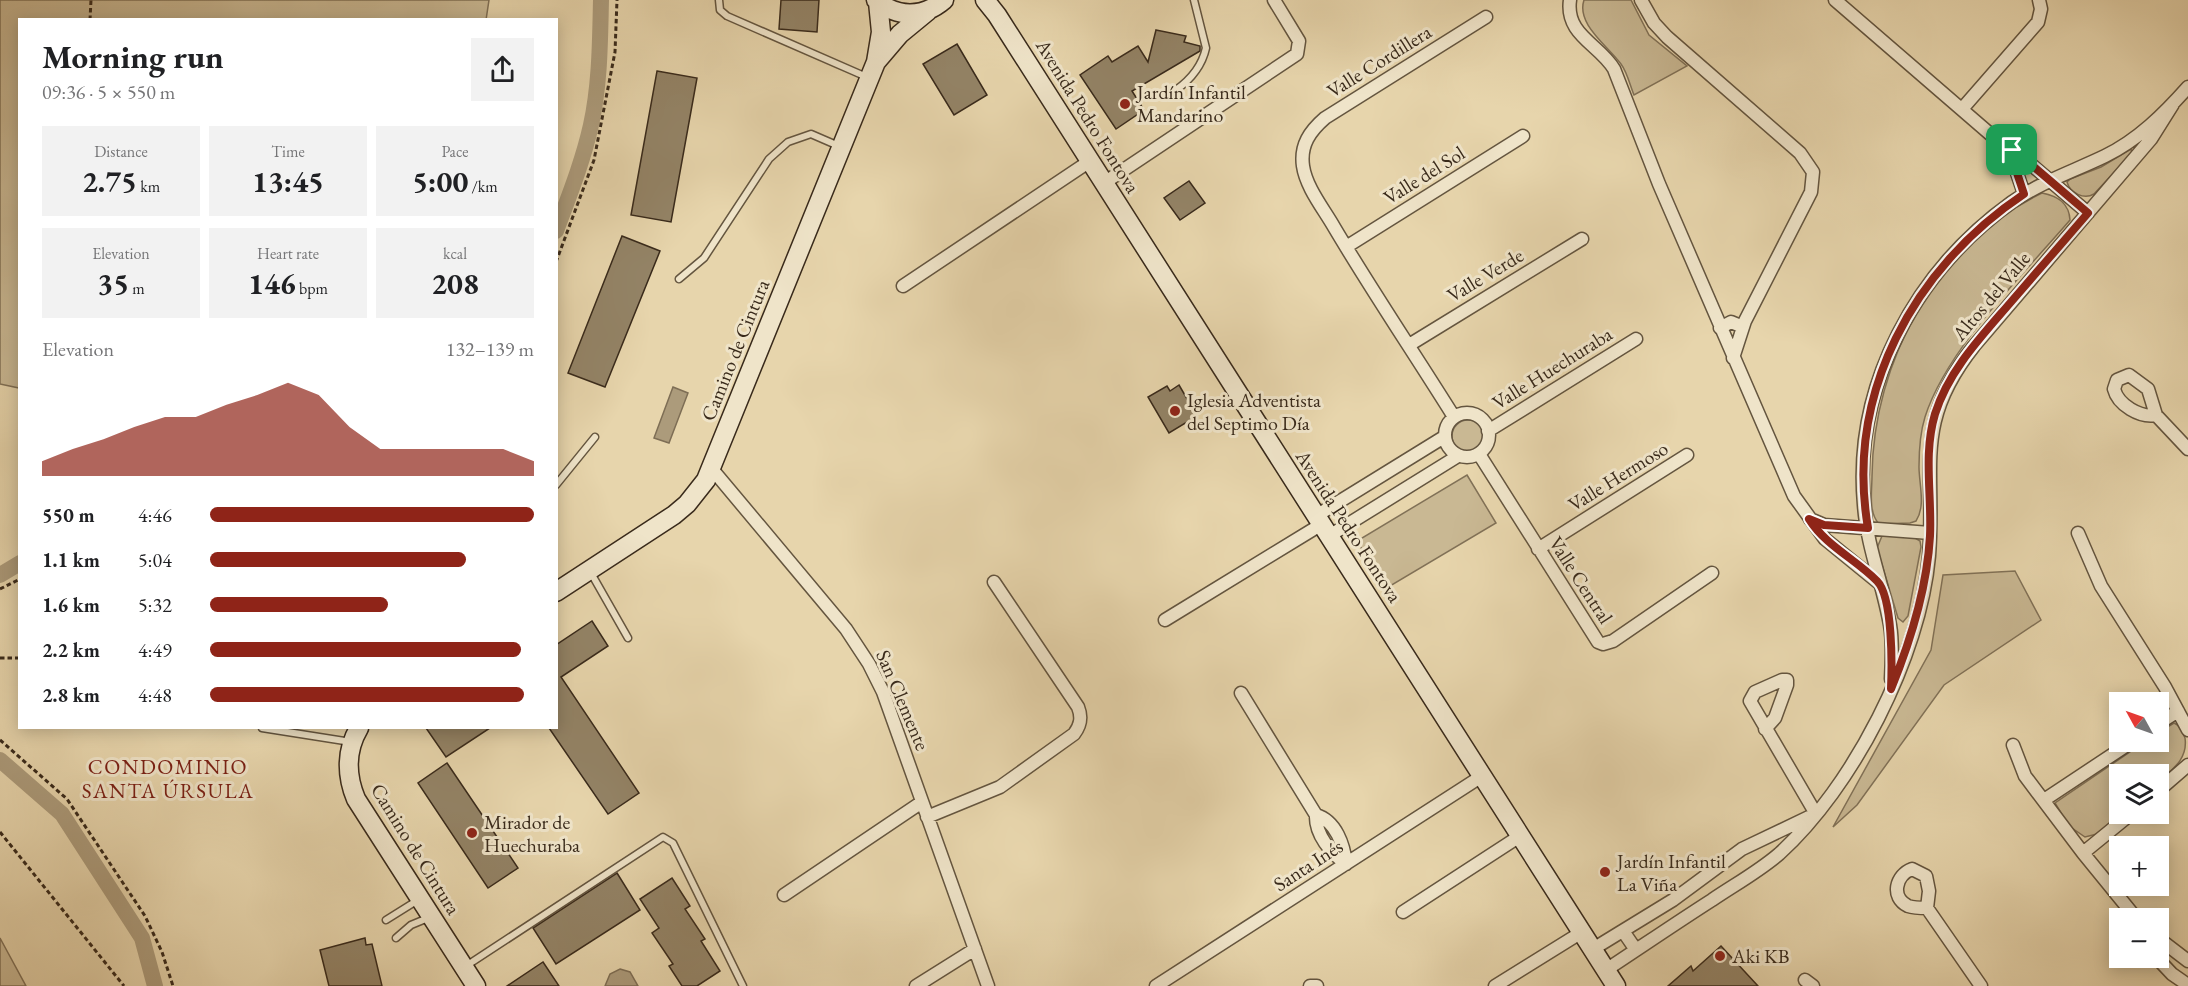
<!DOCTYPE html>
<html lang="en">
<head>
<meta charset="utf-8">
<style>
	:root { --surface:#fff; --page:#f2f2f2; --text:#202124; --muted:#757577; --accent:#8f2418 }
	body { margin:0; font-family:"EB Garamond",serif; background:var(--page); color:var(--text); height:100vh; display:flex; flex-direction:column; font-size:22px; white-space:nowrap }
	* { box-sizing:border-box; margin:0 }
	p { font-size:20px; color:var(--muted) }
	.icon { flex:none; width:33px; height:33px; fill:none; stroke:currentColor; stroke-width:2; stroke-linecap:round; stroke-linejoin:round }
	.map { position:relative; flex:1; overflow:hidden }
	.panel { position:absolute; left:18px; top:18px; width:540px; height:711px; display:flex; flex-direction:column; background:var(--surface); border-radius:0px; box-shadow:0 3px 15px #0003 }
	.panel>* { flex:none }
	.needle { width:39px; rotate:310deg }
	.controls { position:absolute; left:2109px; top:692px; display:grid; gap:12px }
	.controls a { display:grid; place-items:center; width:60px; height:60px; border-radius:0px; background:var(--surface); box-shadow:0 3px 15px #0003; font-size:30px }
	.pin { position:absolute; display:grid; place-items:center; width:51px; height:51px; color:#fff; margin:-26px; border-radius:12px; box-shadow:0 3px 9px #0006 }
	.round { display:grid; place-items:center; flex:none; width:63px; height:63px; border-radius:0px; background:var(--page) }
	.head { display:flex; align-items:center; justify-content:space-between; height:102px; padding:0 24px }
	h1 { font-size:33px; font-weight:700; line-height:45px }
	.metrics { display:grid; grid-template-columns:repeat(3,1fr); gap:9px; height:102px; padding:6px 24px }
	.metrics div { display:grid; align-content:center; border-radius:0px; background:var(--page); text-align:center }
	.metrics b { font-size:30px; font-weight:700 }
	.metrics small { font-size:16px; font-weight:400 }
	.metrics p { font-size:16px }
	.chart { height:168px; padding:12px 24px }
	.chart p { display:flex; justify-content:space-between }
	.chart svg { width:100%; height:108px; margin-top:6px; fill:var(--accent); opacity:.7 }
	ul { padding:0 24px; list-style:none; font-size:20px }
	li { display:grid; grid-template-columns:96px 72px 1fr; align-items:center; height:45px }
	li i { height:15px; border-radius:8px; background:var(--accent) }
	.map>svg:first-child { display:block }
</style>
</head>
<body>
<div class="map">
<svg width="2188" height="986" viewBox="0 0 2188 986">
	<rect width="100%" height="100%" fill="#e7d5ac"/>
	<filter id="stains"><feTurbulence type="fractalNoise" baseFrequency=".00333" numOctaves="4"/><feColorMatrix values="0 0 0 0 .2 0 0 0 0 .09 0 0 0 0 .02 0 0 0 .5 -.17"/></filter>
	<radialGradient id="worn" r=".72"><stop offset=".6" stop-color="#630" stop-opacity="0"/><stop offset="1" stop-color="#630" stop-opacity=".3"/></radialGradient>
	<path fill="#c9b893" stroke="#817157" stroke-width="1.5" d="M0,0H489L486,20H20L19,388L0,384Z
		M1584,0H1631L1649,35L1687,66L1634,95C1630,85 1627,72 1621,64C1607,45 1576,24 1584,0Z
		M2131,149L2132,153L2094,194C2084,200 2070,193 2067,182L2070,179L2101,167Z
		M2042,193C2058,196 2069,203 2070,220C2023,275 1947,348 1925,417C1920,433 1919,451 1919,467C1919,484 1926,506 1916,521L1910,523L1879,524C1868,512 1872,491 1872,476C1873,361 1937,244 2042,193Z
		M1452 436a16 16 0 1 1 32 0a16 16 0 1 1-32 0Z
		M1467,475L1496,523L1385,589L1357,541Z
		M1882,536H1912L1920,541L1921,547L1908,616L1903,622L1898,618L1877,548Z
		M2015,571L2041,620L1944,685L1857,805L1833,827L1931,650L1943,575Z
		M2174,723C2181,726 2182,731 2185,738C2188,759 2173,769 2159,781L2158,774H2120V813H2122L2097,834L2085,837L2069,826L2055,803L2146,741H2158L2159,732Z
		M0,938L26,986H0Z"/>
	<path fill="#ac9b7b" stroke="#7e6e55" stroke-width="1.5" d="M673,387L688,393L669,443L654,438Z
		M620,969L630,972L638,986H605L610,974Z"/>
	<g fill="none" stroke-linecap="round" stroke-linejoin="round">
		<path stroke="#ac9b7b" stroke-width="16" d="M556,231C569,196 583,161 591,125C600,84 600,41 601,0
			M0,575L20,563
			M0,760L62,814L142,938L155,986"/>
	</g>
	<path fill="#938366" stroke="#392a1b" stroke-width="1.5" d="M781,0H819L817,32L779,29Z
		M1156,30L1186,36L1184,42L1200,46V51L1132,91L1144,110L1116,129L1080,75L1108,56L1112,62L1138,46L1148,62Z
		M957,44L987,95L954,115L923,64Z
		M657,71L697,78L671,222L631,215Z
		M1189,181L1205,203L1180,220L1164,198Z
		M622,236L660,251L605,387L568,373Z
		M1179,385L1197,416L1169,433L1148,397L1167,386L1170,391Z
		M592,621L608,646L561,677L639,793L608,814L549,728H556V645Z
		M426,728H490L446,757Z
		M447,763L518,868L488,888L418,783Z
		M617,873L640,910L556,964L533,928Z
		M672,878L690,906L685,909L705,939L701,941L720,971L697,986H682L669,966L673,964L652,933L659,928L640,899Z
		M365,938L366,945L372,944L382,986H329L320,950Z
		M1721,946L1758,986H1668L1691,966L1693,971Z
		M543,962L559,986H507Z"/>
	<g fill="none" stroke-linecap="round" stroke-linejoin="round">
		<g stroke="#64553f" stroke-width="9">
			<path id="lane" d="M719,0L720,10L727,16L869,78
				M1176,90C1190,80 1202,66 1206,48L1194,0
				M679,279L704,258L769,159L788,142L811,134L841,147
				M556,485L595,437
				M591,573L628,638
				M262,728L351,742
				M386,920L418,900
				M396,938L411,925L428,918
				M466,966L663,837L673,843L743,986"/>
		</g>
		<g stroke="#64553f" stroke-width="15">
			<path id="street" d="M1570,0C1565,35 1599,44 1614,69L1659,184L1794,496L1825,539L1879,583
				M1641,0L1654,23L1667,37L1800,153L1813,172L1811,192L1745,321L1733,358
				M1835,0L2004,146L2020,155L2088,213
				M1962,109L2038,22L2041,9L2039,0
				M2004,147L2016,170L2024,194
				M1104,183L1297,54L1299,41L1274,0
				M1346,247L1523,136
				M903,286L1090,161
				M1720,328L1731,322L1743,327
				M1409,345L1582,239
				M1445 435a22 22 0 1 1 44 0a22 22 0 1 1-44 0Z
				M2156,415C2140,418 2118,405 2114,389L2117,380L2129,375L2148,389L2156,415L2188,449
				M1454,417C1414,353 1372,291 1334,227C1323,208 1306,187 1303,166C1300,145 1310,131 1325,118L1486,17
				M1488,431L1636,339
				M1479,454L1598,642L1603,644L1613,641L1712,573
				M712,469L846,629L869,664L883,692L988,986
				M1316,516L1444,437
				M1810,519L1824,525L1930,533
				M2078,533L2101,586L2165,687L2188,730
				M1329,536L1458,456
				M1538,549L1687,455
				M1165,620L1322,524
				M1891,679C1892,661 1893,642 1890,625C1883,584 1867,547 1864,505C1853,385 1916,271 2012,202C2041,182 2074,171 2105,156C2138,140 2164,114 2188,87
				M1241,693L1316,815C1315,835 1331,853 1346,864
				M2158,724L2178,711
				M1765,729L1775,718L1787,685V680H1782L1755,692L1750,701L1816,814
				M2013,745L2025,776L2083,853L2136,918
				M2158,791L2188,765
				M2044,800L2133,741
				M1316,815C1336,821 1344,845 1346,864
				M927,817L1000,787L1074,734C1081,725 1082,717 1078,707L994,582
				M2083,853L2132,813
				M784,895L922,802
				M1927,908C1921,908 1914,908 1908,906C1890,897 1896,875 1912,869L1926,876L1929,891L1927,908L1981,986
				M1403,912L1520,836
				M1623,931L1636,950
				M2158,938L2188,961
				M1593,949L1673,900L1742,849L1809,817
				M2156,957L2172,974L2188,985
				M1606,970C1641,947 1676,923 1712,900C1734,885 1758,872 1779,854C1853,787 1920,657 1929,556C1936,467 1912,424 1974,346L2151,139L2173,104
				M1805,980L1813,986
				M916,986L975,949
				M1156,986L1482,776
				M1310,986H1317
				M1495,986L1582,932"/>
		</g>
		<g stroke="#392a1b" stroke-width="21">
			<path id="secondary" d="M876,0C897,18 923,18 944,0
				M985,0L997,15L1616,986
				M877,61L900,34L928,11
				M556,592L674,515L687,504L706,480L876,62L881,32L878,2
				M359,728C346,750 346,775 356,799L476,986"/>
		</g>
		<path stroke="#392a1b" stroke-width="3" stroke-dasharray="4.5 3" stroke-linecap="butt" d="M90,20L91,0
			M556,262L594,160L615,52L617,0
			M0,589L20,579
			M0,658H20
			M0,740L67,799L145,916L162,952L173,986
			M0,832L124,986"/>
		<use href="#lane" stroke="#efe4c9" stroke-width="6"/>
		<use href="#street" stroke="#efe4c9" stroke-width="12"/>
		<use href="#secondary" stroke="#efe4c9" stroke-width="18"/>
	</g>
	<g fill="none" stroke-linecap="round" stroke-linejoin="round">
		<g stroke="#fff" stroke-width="12">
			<path id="route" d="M2004,146L2020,155L2088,213C2062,243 2037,272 2011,302C1981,337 1949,370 1935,414C1923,454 1932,495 1930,536C1927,589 1911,640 1891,689C1892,666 1893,597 1877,581C1854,558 1826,546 1809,519L1824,525L1868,528C1845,394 1913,268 2024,194L2016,170Z"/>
		</g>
		<use href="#route" stroke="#8f2418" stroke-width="8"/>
	</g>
	<g fill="#8f2418" stroke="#efe4c9" stroke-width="2">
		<circle cx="1125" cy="104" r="6"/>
		<circle cx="1175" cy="411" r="6"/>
		<circle cx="472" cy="833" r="6"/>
		<circle cx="1605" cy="872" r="6"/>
		<circle cx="1720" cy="956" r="6"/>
	</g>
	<g text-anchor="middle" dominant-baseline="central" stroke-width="6" stroke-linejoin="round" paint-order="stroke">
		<g font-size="20" fill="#392a1b" stroke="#efe4c9">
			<text transform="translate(1379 61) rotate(-32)">Valle Cordillera</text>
			<text transform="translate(1088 116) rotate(58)">Avenida Pedro Fontova</text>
			<text transform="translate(1424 175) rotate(-32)">Valle del Sol</text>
			<text transform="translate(1485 275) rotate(-31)">Valle Verde</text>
			<text transform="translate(1991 296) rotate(-50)">Altos del Valle</text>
			<text transform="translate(735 350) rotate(-68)">Camino de Cintura</text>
			<text transform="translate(1552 368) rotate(-32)">Valle Huechuraba</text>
			<text transform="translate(1618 476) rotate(-32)">Valle Hermoso</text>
			<text transform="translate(1349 526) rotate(57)">Avenida Pedro Fontova</text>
			<text transform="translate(1581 580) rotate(57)">Valle Central</text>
			<text transform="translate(903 700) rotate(67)">San Clemente</text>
			<text transform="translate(416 849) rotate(58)">Camino de Cintura</text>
			<text transform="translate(1308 865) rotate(-33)">Santa Inés</text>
		</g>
		<g font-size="20" fill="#392a1b" stroke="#efe4c9" text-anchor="start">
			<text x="1137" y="92">Jardín Infantil<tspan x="1137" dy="23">Mandarino</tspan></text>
			<text x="1187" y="400">Iglesia Adventista<tspan x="1187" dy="23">del Septimo Día</tspan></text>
			<text x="484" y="822">Mirador de<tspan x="484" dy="23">Huechuraba</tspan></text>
			<text x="1617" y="861">Jardín Infantil<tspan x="1617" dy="23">La Viña</tspan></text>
			<text x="1732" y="956">Aki KB</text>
		</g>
		<g font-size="21" letter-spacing="1.5" fill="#7a1f14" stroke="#efe4c9">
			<text x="168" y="766">CONDOMINIO<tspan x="168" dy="24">SANTA ÚRSULA</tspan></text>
		</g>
	</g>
	<rect width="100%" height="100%" filter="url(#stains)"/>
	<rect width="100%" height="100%" fill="url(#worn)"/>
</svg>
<div class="controls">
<a><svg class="needle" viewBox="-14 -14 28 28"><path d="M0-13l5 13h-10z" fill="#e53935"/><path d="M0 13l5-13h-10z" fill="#757577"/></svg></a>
<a><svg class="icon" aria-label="layers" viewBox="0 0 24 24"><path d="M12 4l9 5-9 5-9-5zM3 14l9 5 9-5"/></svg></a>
<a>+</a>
<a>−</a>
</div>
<div class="pin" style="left:2012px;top:150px;background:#1e9e55"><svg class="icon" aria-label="arrive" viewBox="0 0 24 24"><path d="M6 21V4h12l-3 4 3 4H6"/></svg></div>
<section class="panel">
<div class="head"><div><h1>Morning run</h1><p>09:36 · 5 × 550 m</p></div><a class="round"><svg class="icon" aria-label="share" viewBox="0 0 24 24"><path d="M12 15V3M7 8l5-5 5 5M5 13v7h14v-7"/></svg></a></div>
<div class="metrics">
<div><p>Distance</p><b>2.75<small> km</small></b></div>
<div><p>Time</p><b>13:45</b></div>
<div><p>Pace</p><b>5:00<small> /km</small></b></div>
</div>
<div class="metrics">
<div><p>Elevation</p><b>35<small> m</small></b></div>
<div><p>Heart rate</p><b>146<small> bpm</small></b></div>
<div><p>kcal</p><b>208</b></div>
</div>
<div class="chart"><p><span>Elevation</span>132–139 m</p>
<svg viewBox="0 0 160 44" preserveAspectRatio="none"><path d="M0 44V38L10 33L20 29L30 24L40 20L50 20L60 15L70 11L80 6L90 11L100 24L110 33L120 33L130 33L140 33L150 33L160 38V44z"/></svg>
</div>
<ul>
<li><b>550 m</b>4:46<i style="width:100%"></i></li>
<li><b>1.1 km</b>5:04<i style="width:79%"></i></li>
<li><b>1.6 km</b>5:32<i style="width:55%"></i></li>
<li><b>2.2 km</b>4:49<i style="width:96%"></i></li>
<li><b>2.8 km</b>4:48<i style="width:97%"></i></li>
</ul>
</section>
</div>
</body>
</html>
